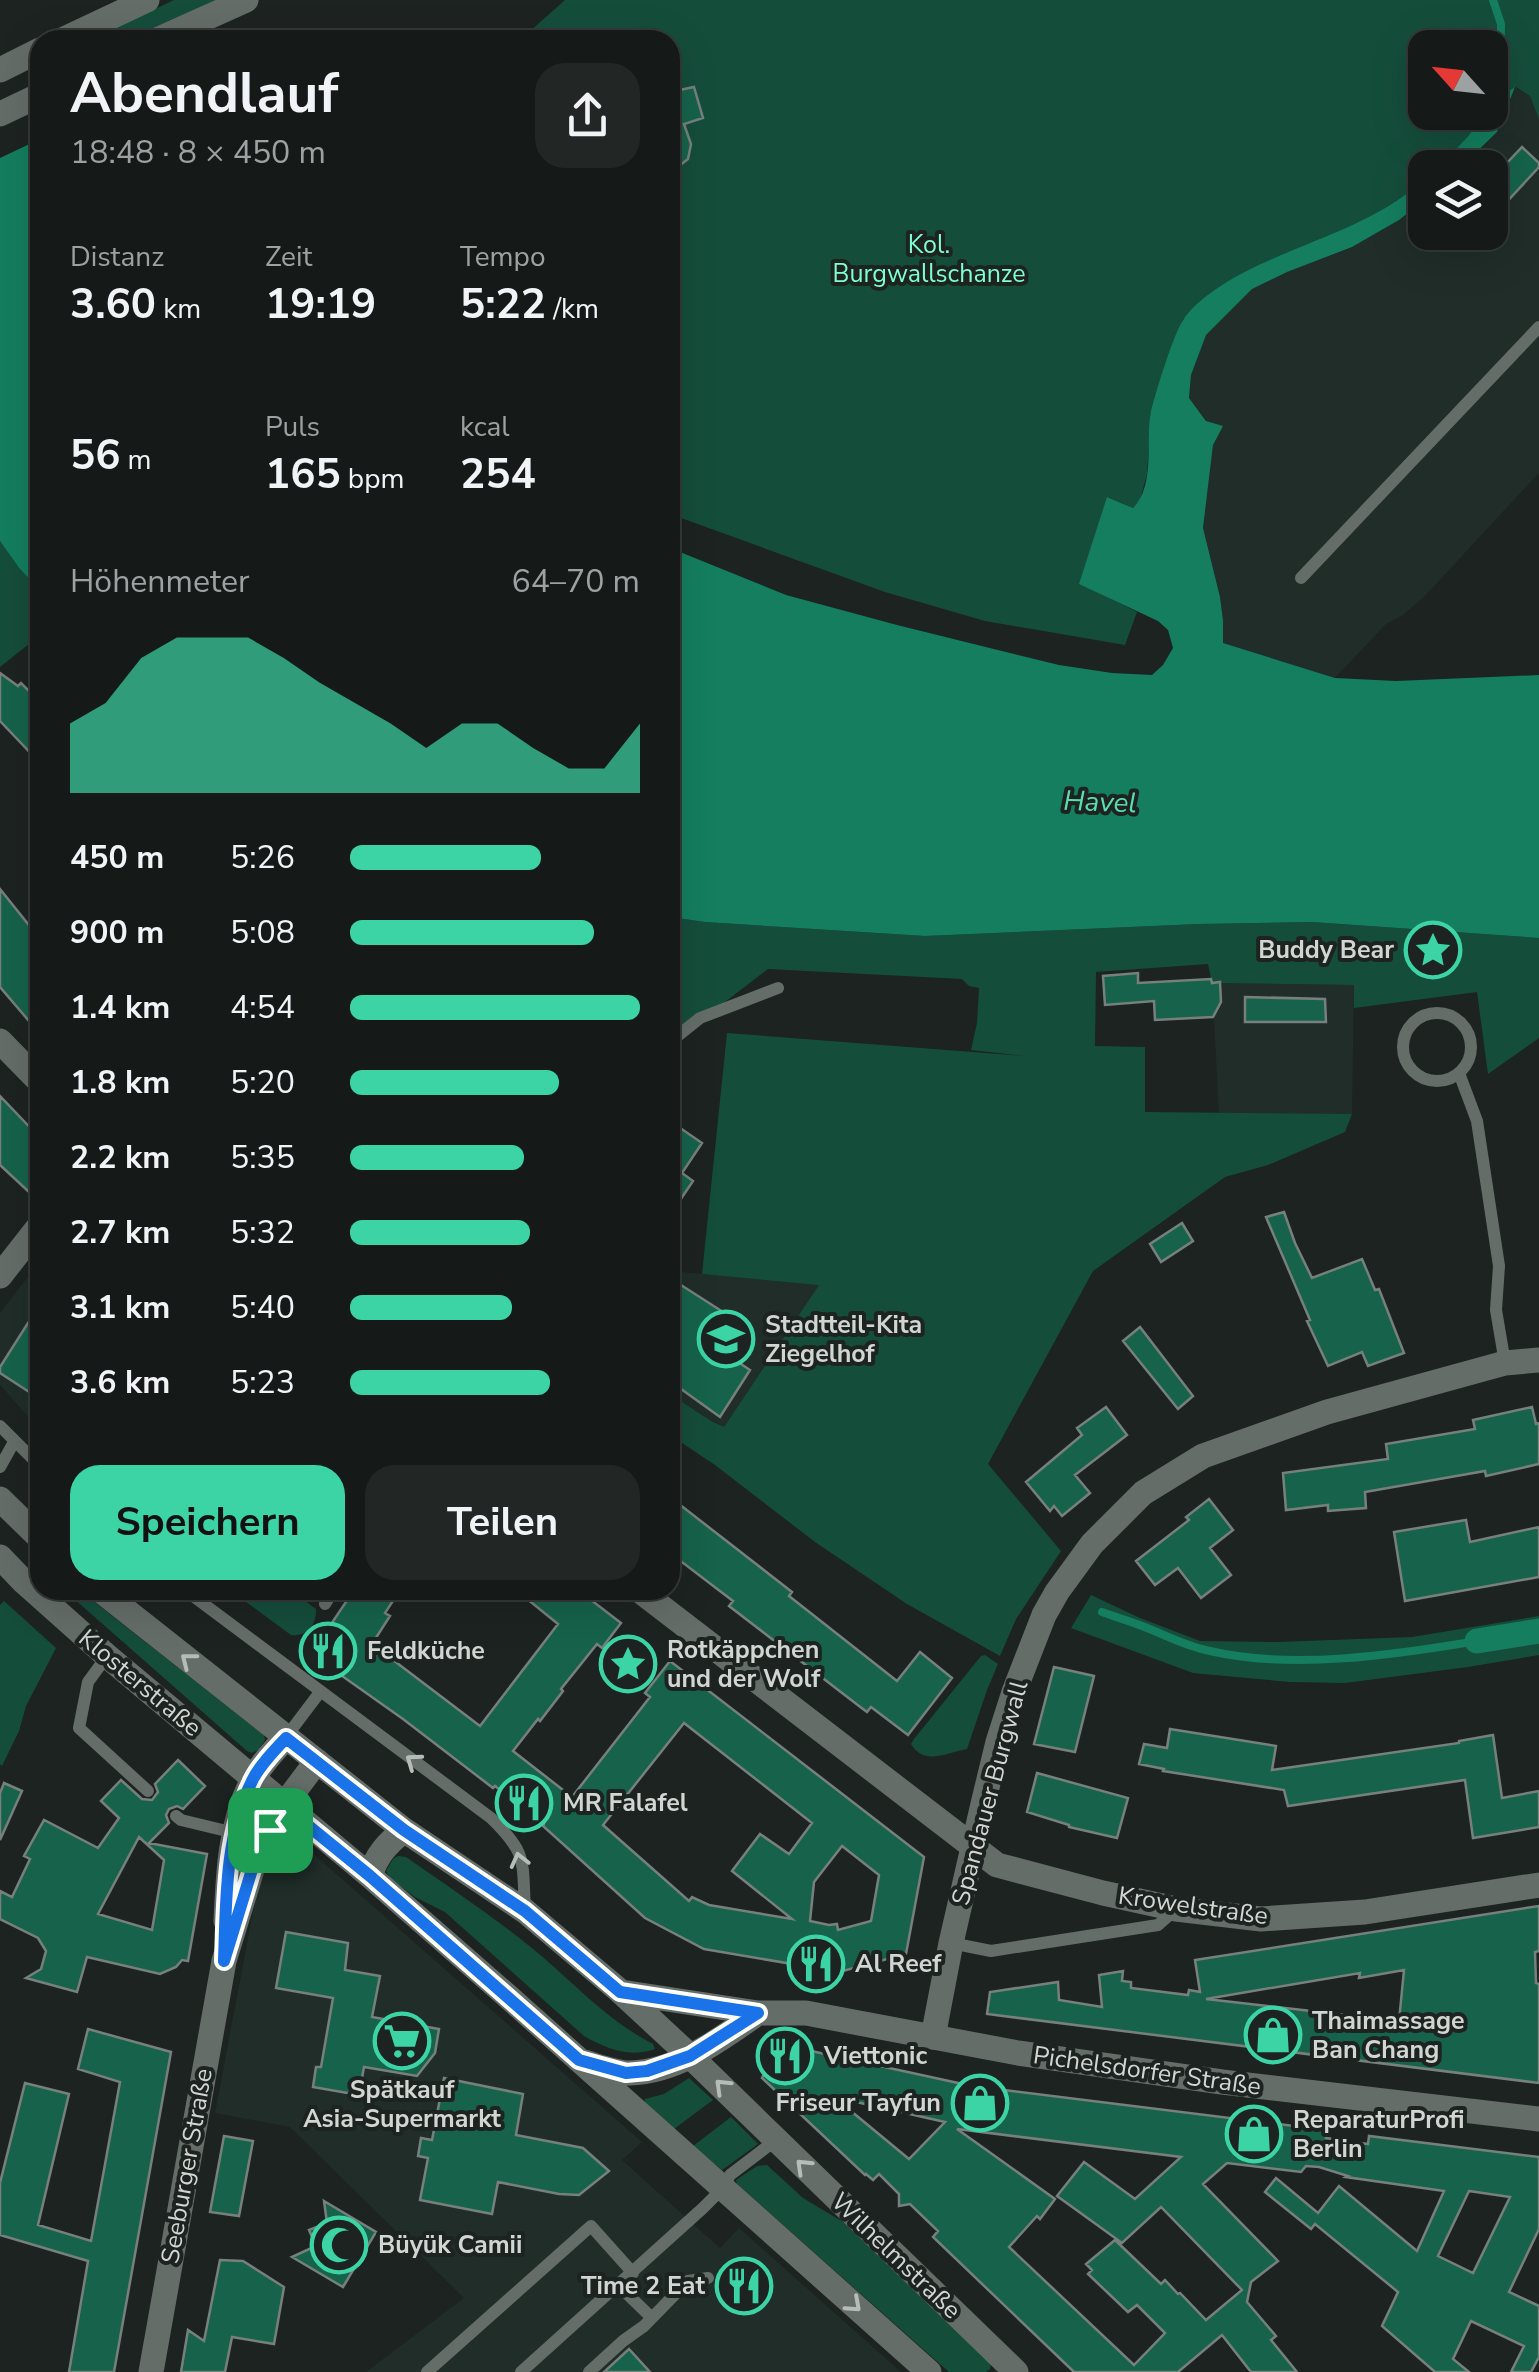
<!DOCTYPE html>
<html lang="de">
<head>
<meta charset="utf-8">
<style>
	:root { --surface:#151a18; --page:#222725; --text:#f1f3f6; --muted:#9da1a2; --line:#343837; --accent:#3cd4a4 }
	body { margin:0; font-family:"Nunito Sans",sans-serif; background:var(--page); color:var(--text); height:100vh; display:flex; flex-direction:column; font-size:38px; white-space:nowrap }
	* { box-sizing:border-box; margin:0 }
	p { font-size:32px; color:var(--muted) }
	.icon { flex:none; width:55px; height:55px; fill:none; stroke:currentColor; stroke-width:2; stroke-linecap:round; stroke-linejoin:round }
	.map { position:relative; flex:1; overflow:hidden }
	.side { position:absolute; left:30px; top:30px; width:650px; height:1570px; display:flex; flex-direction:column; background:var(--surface); border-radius:30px; box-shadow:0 10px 40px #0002,0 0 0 2px var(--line) }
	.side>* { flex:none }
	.needle { width:65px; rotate:297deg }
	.buttons { position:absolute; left:1408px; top:30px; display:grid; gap:20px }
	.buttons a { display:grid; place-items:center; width:100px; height:100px; border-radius:20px; background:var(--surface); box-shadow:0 10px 40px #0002,0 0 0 2px var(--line); font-size:50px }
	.pin { position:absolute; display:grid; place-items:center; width:85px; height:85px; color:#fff; margin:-42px; border-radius:20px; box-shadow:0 5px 15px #0006 }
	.round { display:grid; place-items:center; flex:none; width:105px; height:105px; border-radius:30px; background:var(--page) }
	.overview { display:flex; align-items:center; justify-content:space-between; height:170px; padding:0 40px }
	h1 { font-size:55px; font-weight:700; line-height:75px }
	.figures { display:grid; grid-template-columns:repeat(3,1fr); gap:15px; height:170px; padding:10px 40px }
	.figures div { display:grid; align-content:center }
	.figures b { font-size:42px; font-weight:700 }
	.figures small { font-size:28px; font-weight:400 }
	.figures p { font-size:28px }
	.chart { height:280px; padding:20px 40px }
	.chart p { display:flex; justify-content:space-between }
	.chart svg { width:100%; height:180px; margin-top:10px; fill:var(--accent); opacity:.7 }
	.primary-button { display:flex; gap:20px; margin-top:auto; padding:20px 40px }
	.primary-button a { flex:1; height:115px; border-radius:30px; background:var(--accent); color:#111; font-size:40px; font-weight:700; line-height:115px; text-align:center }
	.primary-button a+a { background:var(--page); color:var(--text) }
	ul { padding:0 40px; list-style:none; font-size:32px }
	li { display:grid; grid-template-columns:160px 120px 1fr; align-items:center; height:75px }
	li i { height:25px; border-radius:12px; background:var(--accent) }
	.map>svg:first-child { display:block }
</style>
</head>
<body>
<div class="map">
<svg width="1539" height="2372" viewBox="0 0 1539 2372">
	<rect width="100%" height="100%" fill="#1c2320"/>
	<path fill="#202d28" d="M1515,87L1532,97L1539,117V473L1424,597L1403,615L1386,624L1335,678L1222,643L1223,620L1220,597L1203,528L1213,445L1207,421L1189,398L1191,375L1206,335L1252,289L1286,272L1352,247L1399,220L1425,200V232H1490V168L1461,167L1497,132Z
		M1212,983L1354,985L1352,1114H1219Z
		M40,1261V1430L0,1385V1313Z
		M670,1271L820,1284L724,1427L711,1421L670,1394Z
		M282,1844L294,1848L303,1857L309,1850L642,2142L622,2160L720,2248L739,2228L901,2372H366L464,2298L290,2127L215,2113L260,1875L270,1853Z"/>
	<path fill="#154d3b" d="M174,0H220C185,16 133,50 96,37Z
		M565,0H1539V119L1530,96L1516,87L1490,105V48H1425V112L1485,113L1469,135L1442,166L1425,168V180L1402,199L1183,319L1151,412L1147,474L1140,500L1133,508L1108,497L1080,583L1137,612L1125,645L985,621L885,592L670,514V40H520Z
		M0,541L19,568L40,590V653L29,644L0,667Z
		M670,917L705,922L925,936L1199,924L1312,922L1539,938V1038L1488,1074L1477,992L1354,1008V985L1212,983L1208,964L1096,972L1095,1046L1145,1047V1112L1352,1114L1345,1132L1268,1165L1225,1177L1093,1271L988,1464L1061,1551L1016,1619L1000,1656L907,1604L815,1542L715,1465L670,1435V1394L711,1421L724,1427L819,1285L702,1274L727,1033L1026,1056L971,1050L977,1023L979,988L969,986L962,979L768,969L674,1041L670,1047Z
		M64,1590H79L264,1735L265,1740L258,1750L252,1753L247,1751Z
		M230,1590H300L297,1595L316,1609C317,1624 307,1637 291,1635Z
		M1091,1595L1140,1618L1200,1641L1278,1642L1412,1637L1539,1616V1623L1481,1631L1503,1646L1539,1640V1655L1468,1667L1345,1683L1290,1682L1193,1673L1071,1628Z
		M4,1601L56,1648L26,1706L19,1731L2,1766L0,1764V1605Z
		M985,1655L998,1664L987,1690L967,1749C946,1753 924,1766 911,1744L914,1739L981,1656Z
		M398,1856L406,1857C450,1888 496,1918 538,1953C576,1985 608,2021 653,2044L655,2049C629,2058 607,2049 584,2036L445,1912L415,1897L391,1879L386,1871L393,1859Z
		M689,2078L713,2100L674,2129L644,2103L645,2099L664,2094Z
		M731,2117L758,2144L722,2170L693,2146Z
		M767,2165L803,2198L843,2222L991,2363L990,2369L986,2372H949L737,2184L736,2180L757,2166Z"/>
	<path fill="#147e5e" d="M1515,87L1497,132L1461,167H1440L1469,135L1485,113L1490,112L1491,104Z
		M0,104L40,134V590L19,568L0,541Z
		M1425,180V200L1399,220L1352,247L1287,272L1252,289L1206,335L1191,375L1189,398L1206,421L1223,426L1213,445L1203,528L1220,597L1223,620V643L1335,678L1396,681L1539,675V938L1312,922L1199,924L925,936L705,922L670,917V548L786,595L897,625L1059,665L1112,673L1152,675L1163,665L1173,648L1168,630L1158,621L1079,584L1107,497L1133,508C1156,485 1145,441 1151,411C1156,392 1174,331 1185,317C1219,274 1297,250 1346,228C1375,215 1401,200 1425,180Z"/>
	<path fill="#1c2320" d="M0,99L40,128V139L0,158Z"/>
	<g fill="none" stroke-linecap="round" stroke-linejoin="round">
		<path stroke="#147e5e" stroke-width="8" d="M1493,0L1501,24L1500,98
			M1102,1612C1118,1618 1136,1623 1152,1630C1171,1638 1189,1647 1210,1651C1292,1670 1394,1655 1477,1641"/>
		<path stroke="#147e5e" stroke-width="25" d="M1477,1641L1539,1631"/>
	</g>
	<path fill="#16624a" stroke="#77807c" stroke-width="2.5" fill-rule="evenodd" d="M694,87L703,118L684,124L691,144L688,159L670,173V92Z
		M1522,147L1539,163V167L1490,220V181Z
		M0,673L18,686L21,683L40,702V763L0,721Z
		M0,889L40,939V1034L0,987Z
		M1138,973V983L1211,979L1212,983L1220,982L1221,1002L1213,1017L1155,1020L1154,1001L1105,1005L1103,976Z
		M1245,997L1325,999L1326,1022H1245Z
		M0,1096L40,1138V1182L29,1192L0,1165Z
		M670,1121L702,1143L682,1173L693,1181L670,1215Z
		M1284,1212L1295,1243L1312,1278L1362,1259L1375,1290L1379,1289L1404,1353L1368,1366L1362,1352L1328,1366L1307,1321L1310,1320L1266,1217Z
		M1182,1223L1193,1241L1161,1262L1150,1244Z
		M670,1278L720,1310L701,1337L750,1370L720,1417L670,1381Z
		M40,1304V1399L0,1373V1367Z
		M1140,1327L1193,1396L1178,1409L1123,1341Z
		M1106,1407L1127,1435L1075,1475L1090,1493L1062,1516L1054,1506L1050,1511L1026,1482L1082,1435L1077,1428Z
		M1532,1407L1536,1424L1539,1423V1464L1486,1476L1485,1471L1365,1492L1366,1508L1328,1511V1505L1286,1510L1283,1473L1388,1459L1386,1444L1475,1429L1473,1420Z
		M670,1497L792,1592L789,1596L897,1681L920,1652L952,1678L908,1735L871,1707L867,1712L859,1706L729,1606L733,1601L670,1553Z
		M1209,1499L1233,1530L1210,1548L1231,1575L1201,1598L1178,1568L1155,1585L1136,1561L1189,1520L1186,1517Z
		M1466,1520L1470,1542L1539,1527V1577L1405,1601L1394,1532Z
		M354,1590H400L385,1613L390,1616L372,1644L480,1726L558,1624L516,1590H578L621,1623L602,1648L597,1644L561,1689L563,1691L540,1721L538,1719L513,1751L572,1797L650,1697L645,1693L670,1661L924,1857L906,1954L839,1972L704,1949L645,1918L543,1826L544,1824L495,1786L493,1788L403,1719L311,1654ZM684,1723L812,1823L789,1854L760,1834L732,1871L792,1919L709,1905L692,1897L689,1901L603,1825ZM842,1846L879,1875L871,1921L838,1930L837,1924L829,1925L810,1921L814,1882Z
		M1054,1667L1094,1676L1075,1752L1034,1744Z
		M1170,1729L1276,1746L1272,1770L1459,1743V1741L1493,1735L1502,1798L1539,1791V1827L1473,1838L1465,1780L1288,1806L1284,1790L1163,1771L1164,1769L1139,1764L1144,1744L1167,1748Z
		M178,1760L205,1786L183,1809L177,1806L169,1809L166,1815L169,1823L149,1843L207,1854L188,1961L182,1960L176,1967L160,1974L87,1957L77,1992L26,1978L41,1969L46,1951L38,1938L0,1919V1891L12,1897L30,1859L24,1856L44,1820L98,1848L119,1818L101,1801L121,1780L142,1799L152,1800L158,1792L155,1784ZM139,1837L164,1860L152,1930L98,1914Z
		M1037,1773L1128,1798L1117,1838L1069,1827V1825L1027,1812Z
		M4,1783L22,1791L0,1840V1793Z
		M1539,1906V1951L1535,1952L1536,1983L1539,1984V2083L987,2014L990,1992L1058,1982L1059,2000L1102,2007L1099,1975L1123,1971L1122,1981L1131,1982V1988L1188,1995L1189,1990L1200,1992L1195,1960ZM1404,1970L1399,2021L1206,1999L1360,1973L1359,1978Z
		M286,1932L348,1943L345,1970L380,1976L372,2017L439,2029L435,2053L417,2076L364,2067L359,2095L313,2087L316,2067H321L333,1998L276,1988Z
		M88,2029L171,2052L114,2372H69L88,2261L0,2235V2183L25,2083L69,2094L38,2225L91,2241L120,2082L78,2069Z
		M779,2044L972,2086L1327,2130L1326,2138L1368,2144L1369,2136L1539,2157V2229L1509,2292L1539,2306V2357L1531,2372H1511L1524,2346L1471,2321L1453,2359L1469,2372H1435L1382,2326L1398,2292L1315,2224L1311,2229L1265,2192L1276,2178L1318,2213L1339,2186L1417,2251L1444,2191L1346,2177L1348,2176L1319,2167L1306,2166L1301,2172L1227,2163L1203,2184L1278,2261L1251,2282L1247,2302L1276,2336L1271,2340L1297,2372H1251L1222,2335L1178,2372H1074L933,2237L938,2231L910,2204L899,2206V2194L879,2174L873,2180L866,2174L865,2175L762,2078ZM834,2097L945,2122L909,2159ZM957,2129L1181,2157L1135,2199L1084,2162L1057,2196L1122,2243L1161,2207L1242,2290L1206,2320L1180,2293L1178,2294L1165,2280L1161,2284L1115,2240L1086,2264L1092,2270L1088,2274L1128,2312L1137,2305L1165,2333L1134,2365L1009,2247L1037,2216L1040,2219L1055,2199ZM1469,2191L1510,2197L1473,2273L1438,2256Z
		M444,2078L523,2094L516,2135L583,2148L609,2171L579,2195L559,2194L498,2182L492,2214L420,2200L428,2158L418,2156L421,2138L432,2140Z
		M224,2136L253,2141L239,2216L210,2212Z
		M324,2201L376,2232L343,2287L292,2257L316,2246L309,2230L327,2223Z
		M220,2260L243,2261L284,2287L274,2344L232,2337L225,2372H181L188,2330L204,2341Z
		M629,2349L650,2372H604Z"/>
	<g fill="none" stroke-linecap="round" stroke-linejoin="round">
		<path stroke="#656d69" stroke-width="12" d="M1301,578L1539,327
			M1403 1047a34 34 0 1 1 68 0a34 34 0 1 1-68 0Z
			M670,1042L700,1018L778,988
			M1459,1073L1477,1121L1499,1266L1496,1310L1505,1363
			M0,1426L40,1466
			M0,1467L14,1442
			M185,1590L491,1818C528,1854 522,1860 525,1909
			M325,1604L334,1590
			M107,1656L88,1682L79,1728L148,1791
			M286,1737L320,1692
			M176,1816L181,1820L235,1833
			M951,1943L991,1951L1158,1925L1175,1910
			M619,2286L652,2318
			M427,2372L591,2226L633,2273
			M521,2372L703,2208L723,2188L730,2175L776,2140
			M589,2372L623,2341L644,2326L688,2281L708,2278"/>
		<path stroke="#656d69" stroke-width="25" d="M0,1041L40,1082
			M0,1276L40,1225
			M639,1590L997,1865L1103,1893L1176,1909L1261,1919L1365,1912L1539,1885
			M933,2037L951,1943L983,1804L998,1742L1014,1692L1044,1615L1057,1592L1092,1544L1143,1493L1203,1456L1327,1412L1505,1363L1539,1360"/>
		<path stroke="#656d69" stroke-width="25" d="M62,40L147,0
			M157,40L246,0
			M0,70L40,50
			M0,114L40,95
			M0,1499L40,1538
			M0,1557L24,1582L107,1656L370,1876L504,1993L929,2372
			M100,1590L404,1830L525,1911L621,1992L690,2056L1016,2372
			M370,1876C377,1854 387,1844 404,1830
			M226,1921C228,1874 230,1824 252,1781C259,1766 274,1751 286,1737
			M621,1992L758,2013H806L1018,2053L1222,2082L1539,2119
			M584,2062C598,2066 615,2073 630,2073C677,2072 721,2039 758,2013
			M151,2372L224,1961L258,1850L284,1805L317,1761"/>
	</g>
	<defs><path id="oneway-chevron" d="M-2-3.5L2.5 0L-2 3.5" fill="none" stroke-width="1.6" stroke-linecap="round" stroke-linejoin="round" transform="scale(2.5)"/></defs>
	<g stroke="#b6bcb8">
		<use href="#oneway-chevron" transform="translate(188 1660) rotate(-142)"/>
		<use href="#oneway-chevron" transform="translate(413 1761) rotate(-144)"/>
		<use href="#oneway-chevron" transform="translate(519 1860) rotate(-104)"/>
		<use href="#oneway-chevron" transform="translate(722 2086) rotate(-136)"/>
		<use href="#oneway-chevron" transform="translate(803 2166) rotate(-136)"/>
		<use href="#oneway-chevron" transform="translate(854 2305) rotate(42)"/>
	</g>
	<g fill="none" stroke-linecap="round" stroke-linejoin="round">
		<g stroke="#fff" stroke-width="20">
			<path id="route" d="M286,1738L404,1830L525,1911L620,1992L758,2013L690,2056L647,2071L626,2073L579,2060L370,1876L284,1806L258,1850L224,1961C226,1902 225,1836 252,1781C259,1766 274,1751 286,1738Z"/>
		</g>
		<use href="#route" stroke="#1a73e8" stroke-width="12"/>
	</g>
	<defs>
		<g id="sight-ring" transform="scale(2.875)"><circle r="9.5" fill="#1c2320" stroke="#3cd4a4" stroke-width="1.5"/><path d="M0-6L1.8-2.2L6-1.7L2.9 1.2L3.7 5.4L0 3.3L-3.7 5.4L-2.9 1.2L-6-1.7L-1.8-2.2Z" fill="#3cd4a4"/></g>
		<g id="school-ring" transform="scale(2.875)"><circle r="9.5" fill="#1c2320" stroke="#3cd4a4" stroke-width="1.5"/><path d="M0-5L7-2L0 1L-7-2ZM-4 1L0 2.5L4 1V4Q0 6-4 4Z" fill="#3cd4a4"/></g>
		<g id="restaurant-ring" transform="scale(2.875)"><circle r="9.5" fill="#1c2320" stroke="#3cd4a4" stroke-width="1.5"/><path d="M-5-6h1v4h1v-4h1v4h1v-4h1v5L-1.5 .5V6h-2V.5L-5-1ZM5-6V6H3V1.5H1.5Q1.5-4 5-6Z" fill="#3cd4a4"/></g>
		<g id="shop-ring" transform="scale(2.875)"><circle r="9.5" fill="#1c2320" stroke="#3cd4a4" stroke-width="1.5"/><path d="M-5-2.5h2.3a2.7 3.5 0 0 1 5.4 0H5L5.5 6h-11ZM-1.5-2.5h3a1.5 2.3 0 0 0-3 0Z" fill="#3cd4a4"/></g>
		<g id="supermarket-ring" transform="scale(2.875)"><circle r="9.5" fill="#1c2320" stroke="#3cd4a4" stroke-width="1.5"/><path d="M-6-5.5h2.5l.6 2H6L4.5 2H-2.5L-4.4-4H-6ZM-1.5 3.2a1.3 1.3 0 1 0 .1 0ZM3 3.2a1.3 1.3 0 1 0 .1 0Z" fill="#3cd4a4"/></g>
		<g id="mosque-ring" transform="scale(2.875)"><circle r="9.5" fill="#1c2320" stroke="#3cd4a4" stroke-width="1.5"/><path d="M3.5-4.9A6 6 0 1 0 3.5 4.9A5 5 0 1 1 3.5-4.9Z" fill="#3cd4a4"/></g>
	</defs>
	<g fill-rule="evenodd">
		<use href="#sight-ring" x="1433" y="950"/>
		<use href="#school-ring" x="726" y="1339"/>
		<use href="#restaurant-ring" x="328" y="1651"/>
		<use href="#sight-ring" x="628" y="1664"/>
		<use href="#restaurant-ring" x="524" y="1803"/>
		<use href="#restaurant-ring" x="816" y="1964"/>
		<use href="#shop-ring" x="1273" y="2035"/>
		<use href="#supermarket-ring" x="402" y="2041"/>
		<use href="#restaurant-ring" x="785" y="2056"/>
		<use href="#shop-ring" x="980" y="2103"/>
		<use href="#shop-ring" x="1254" y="2134"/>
		<use href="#mosque-ring" x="339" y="2245"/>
		<use href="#restaurant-ring" x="744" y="2286"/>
	</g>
	<g text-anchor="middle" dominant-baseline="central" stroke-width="8" stroke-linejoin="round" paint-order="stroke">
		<g font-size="25" fill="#7efecf" stroke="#1c2320">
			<text x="929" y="245">Kol.<tspan x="929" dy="29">Burgwallschanze</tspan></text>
		</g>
		<g font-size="25" font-weight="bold" fill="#d1d6d3" stroke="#1c2320" text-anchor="start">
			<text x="1394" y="950" text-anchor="end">Buddy Bear</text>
			<text x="765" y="1325">Stadtteil-Kita<tspan x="765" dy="29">Ziegelhof</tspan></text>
			<text x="667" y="1650">Rotkäppchen<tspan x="667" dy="29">und der Wolf</tspan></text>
			<text x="367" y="1651">Feldküche</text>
			<text x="563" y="1803">MR Falafel</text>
			<text x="855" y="1964">Al Reef</text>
			<text x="1312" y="2021">Thaimassage<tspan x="1312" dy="29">Ban Chang</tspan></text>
			<text x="824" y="2056">Viettonic</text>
			<text x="402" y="2090" text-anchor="middle">Spätkauf<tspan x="402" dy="29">Asia-Supermarkt</tspan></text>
			<text x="941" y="2103" text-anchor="end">Friseur Tayfun</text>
			<text x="1293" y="2120">ReparaturProfi<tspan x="1293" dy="29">Berlin</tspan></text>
			<text x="378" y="2245">Büyük Camii</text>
			<text x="705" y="2286" text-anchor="end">Time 2 Eat</text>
		</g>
		<g font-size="25" fill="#d1d6d3" stroke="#1c2320">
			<text transform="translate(140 1683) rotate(40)">Klosterstraße</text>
			<text transform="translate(990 1793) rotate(-75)">Spandauer Burgwall</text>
			<text transform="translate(1193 1906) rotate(8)">Krowelstraße</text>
			<text transform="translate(1147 2071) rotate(8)">Pichelsdorfer Straße</text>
			<text transform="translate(187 2166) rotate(-80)">Seeburger Straße</text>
			<text transform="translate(896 2256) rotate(44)">Wilhelmstraße</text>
		</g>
		<g font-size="28" font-style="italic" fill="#5adcaf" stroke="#1c2320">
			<text transform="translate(1100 802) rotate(2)">Havel</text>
		</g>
	</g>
</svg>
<div class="buttons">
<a><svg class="needle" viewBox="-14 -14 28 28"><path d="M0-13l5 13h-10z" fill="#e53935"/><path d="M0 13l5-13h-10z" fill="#9da1a2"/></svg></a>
<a><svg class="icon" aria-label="layers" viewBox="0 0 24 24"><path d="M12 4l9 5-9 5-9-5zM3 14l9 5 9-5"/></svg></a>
</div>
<div class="pin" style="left:270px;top:1830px;background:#1e9e55"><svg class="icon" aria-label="arrive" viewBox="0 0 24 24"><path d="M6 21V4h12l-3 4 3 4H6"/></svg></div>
<section class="side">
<div class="overview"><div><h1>Abendlauf</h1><p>18:48 · 8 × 450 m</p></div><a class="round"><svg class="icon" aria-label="share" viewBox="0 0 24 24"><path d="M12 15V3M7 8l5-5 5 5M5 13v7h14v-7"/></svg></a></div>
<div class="figures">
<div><p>Distanz</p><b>3.60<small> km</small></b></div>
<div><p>Zeit</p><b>19:19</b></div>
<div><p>Tempo</p><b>5:22<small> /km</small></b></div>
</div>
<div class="figures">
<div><b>56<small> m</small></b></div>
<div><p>Puls</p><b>165<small> bpm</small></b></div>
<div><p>kcal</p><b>254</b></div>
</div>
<div class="chart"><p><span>Höhenmeter</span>64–70 m</p>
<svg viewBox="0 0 160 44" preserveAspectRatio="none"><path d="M0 44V27L10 22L20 11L30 6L40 6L50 6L60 11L70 17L80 22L90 27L100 33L110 27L120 27L130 33L140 38L150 38L160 27V44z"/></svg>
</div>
<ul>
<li><b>450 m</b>5:26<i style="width:66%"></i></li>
<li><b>900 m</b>5:08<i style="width:84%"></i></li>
<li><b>1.4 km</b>4:54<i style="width:100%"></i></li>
<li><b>1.8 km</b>5:20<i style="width:72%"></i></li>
<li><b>2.2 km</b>5:35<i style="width:60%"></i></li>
<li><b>2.7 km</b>5:32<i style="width:62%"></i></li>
<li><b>3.1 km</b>5:40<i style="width:56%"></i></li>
<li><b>3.6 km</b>5:23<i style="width:69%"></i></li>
</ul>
<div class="primary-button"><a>Speichern</a><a>Teilen</a></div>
</section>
</div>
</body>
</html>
